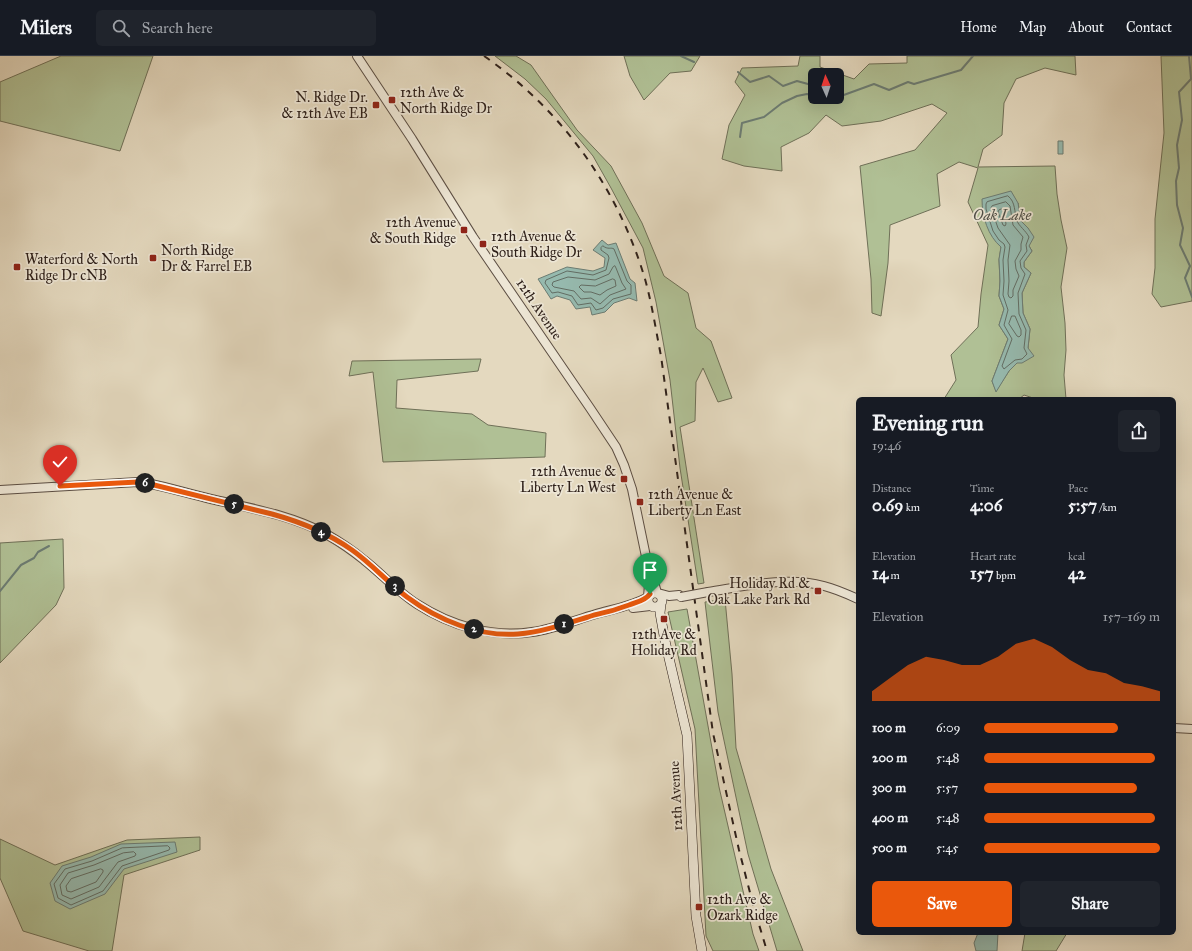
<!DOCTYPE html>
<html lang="en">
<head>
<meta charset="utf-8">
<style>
	:root { --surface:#171b24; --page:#20242c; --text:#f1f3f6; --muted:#9ea1a6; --line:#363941; --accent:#ea580c }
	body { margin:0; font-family:"IM FELL Great Primer",serif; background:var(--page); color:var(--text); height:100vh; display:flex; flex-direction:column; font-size:15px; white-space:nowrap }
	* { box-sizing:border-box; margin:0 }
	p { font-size:13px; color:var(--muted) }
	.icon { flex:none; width:22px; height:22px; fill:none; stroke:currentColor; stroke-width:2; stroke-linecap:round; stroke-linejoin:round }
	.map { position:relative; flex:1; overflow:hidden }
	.drawer { position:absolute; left:856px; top:341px; width:320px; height:538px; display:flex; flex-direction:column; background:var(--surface); border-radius:6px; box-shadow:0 4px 16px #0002 }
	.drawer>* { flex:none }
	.needle { width:26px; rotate:357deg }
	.controls { position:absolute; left:808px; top:12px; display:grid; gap:8px }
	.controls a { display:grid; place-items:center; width:36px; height:36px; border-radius:6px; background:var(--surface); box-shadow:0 4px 16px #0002; font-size:20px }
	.pin { position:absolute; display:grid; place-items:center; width:34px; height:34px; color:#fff; margin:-41px -17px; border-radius:50% 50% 50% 0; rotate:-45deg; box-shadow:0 0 4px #0007 }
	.pin .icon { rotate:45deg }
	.km { position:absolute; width:20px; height:20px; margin:-10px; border-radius:50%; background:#222; color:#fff; font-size:11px; line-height:20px; text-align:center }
	.round { display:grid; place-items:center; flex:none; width:42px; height:42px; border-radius:6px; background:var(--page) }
	.head { display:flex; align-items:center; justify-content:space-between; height:68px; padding:0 16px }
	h1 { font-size:22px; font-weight:800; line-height:30px }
	.stats { display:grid; grid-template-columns:repeat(3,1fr); gap:6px; height:68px; padding:4px 16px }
	.stats div { display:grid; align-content:center }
	.stats b { font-size:17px; font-weight:800 }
	.stats small { font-size:11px; font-weight:400 }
	.stats p { font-size:11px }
	.chart { height:112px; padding:8px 16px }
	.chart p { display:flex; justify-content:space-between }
	.chart svg { width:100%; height:72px; margin-top:4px; fill:var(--accent); opacity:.7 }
	.primary-button { display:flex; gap:8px; margin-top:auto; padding:8px 16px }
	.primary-button a { flex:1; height:46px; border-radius:6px; background:var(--accent); color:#fff; font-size:16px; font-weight:800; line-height:46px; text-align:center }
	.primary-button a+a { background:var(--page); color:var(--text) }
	ul { padding:0 16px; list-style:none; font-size:13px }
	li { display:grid; grid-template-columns:64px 48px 1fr; align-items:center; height:30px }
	li i { height:10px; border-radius:5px; background:var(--accent) }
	header { display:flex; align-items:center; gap:24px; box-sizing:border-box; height:56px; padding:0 20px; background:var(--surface); border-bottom:1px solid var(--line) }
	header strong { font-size:19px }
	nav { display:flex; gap:22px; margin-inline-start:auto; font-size:14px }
	.search { width:280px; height:36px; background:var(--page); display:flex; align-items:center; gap:10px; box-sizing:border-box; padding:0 14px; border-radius:6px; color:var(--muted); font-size:15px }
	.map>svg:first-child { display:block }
</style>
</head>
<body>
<header>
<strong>Milers</strong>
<div class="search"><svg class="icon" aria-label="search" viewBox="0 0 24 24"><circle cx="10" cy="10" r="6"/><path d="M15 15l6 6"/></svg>Search here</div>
<nav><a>Home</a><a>Map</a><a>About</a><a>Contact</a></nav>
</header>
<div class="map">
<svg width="1192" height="895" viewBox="0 0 1192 895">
	<rect width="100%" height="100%" fill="#e4d9bf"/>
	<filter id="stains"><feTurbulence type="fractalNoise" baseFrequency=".005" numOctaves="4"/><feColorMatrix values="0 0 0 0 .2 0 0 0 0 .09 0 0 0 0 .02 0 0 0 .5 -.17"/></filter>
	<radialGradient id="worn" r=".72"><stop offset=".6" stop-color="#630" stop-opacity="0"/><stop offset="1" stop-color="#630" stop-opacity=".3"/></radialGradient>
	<path fill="#b0c095" stroke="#6f7058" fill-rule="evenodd" d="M61,0H153L120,95L0,65V26Z
		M495,0H516L531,9L577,74L611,110L642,167L664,220L688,237L696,272L711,285L732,342L718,346L703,312L696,326L695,365L680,371L704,527L698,528L680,412L670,324L656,246L643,192L611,132L593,100L546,43L525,23Z
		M624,0H700L691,15L670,17L644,44L630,20Z
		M800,0H820V11L854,23L869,8L907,7V0H1075L1076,19L1045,12L1016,23L1004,47L1002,79L983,93L978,111L1055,110L1057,138L1061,164L1067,192L1061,231L1065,267L1066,294L1064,319L1066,343H1036L1024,339L1019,343H944L956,324L951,299L978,271L981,238L988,189L968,146L978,112L959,106L937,118L940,150L890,169L888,207L881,260L872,257L871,223L860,110L915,94L947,57L932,48L881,65L842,70L826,59L809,77L781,91L782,115L744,110L722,103L729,69L745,39L735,26L742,12L798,10ZM815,19H837V41H815ZM1018,147L1021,165L1028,172L1029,190L1032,195L1024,206V211L1031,217L1022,237L1023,257L1030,273L1028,292L1017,307L1009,315L996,335L992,325L1008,283L999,269L1004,253L999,240L1000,225L999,204L1001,191Z
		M1161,0H1192V245L1161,251L1152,238L1155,212V163L1164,77Z
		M481,303L478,315L397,324L396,352L472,358L488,369L546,377L545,401L383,406L373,316L349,320L352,305Z
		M63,483L64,532L56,549L0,607V487Z
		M725,543L732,618L736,692L771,813L803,895H777L748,798L718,656L705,546Z
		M687,553L719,731L753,878L759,895H713L706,880L695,673L668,556Z
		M200,781V794L124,819L112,895H89L23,875L0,822V783L55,809L127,784Z
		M1025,877H1067L1056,895H1022Z"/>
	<path fill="#96baaf" stroke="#6c7c73" d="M1058,85H1063V98H1058Z
		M1011,135L1018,147L1021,165L1028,172L1034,181L1029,190L1032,195L1024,206V211L1031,217L1022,237L1023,257L1030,273L1028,292L1034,300L1022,307H1017L1009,315L996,336L992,325L1008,283L999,269L1004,253L999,240L1000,225L999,203L1001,191C988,180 982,161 982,143Z
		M602,184L608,189L616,187L630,223L635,227L637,245L629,242L614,247L605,256L592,259L590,251L576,253L570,244L557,240L551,243L538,223L567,211L593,215L604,211L605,202L593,194Z
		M175,786L177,796L124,813L105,838L70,853L55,845L50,827L62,810L91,801L121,788Z
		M978,877H998L997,895H976L974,887Z"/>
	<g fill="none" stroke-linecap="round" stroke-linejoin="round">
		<path stroke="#626d64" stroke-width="1" d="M1008,140C1016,146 1014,156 1017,165C1019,170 1026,175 1029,181L1026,189L1027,195L1020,205L1021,212L1025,218L1018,237L1019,258L1026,274L1024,292L1027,298L1022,303L1015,304L1004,313L1002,310L1012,283L1004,269L1008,254L1003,239L1004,225L1003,204L1005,191L1004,188L999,184L993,175L986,153V148L987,146Z
			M1006,146L1010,150L1013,169L1023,181L1021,188V194L1015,205L1016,213L1019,220L1013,234V240L1011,242L1009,241L1008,238L1009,225L1008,204L1010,189L998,172L991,152L992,150Z
			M1003,153L1004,155L1006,168L1005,170L1003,169L998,156L999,154Z
			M603,190C608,194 611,191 614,193L627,225L631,229V238L613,243L603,252L596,254L591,247L578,249L572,240L558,236L552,237L545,227L546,224L567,215L593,219L606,214L609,202L608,199L601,194V192Z
			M615,210L616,212L622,227L626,233L610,239L600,248L591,242L581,243L574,235L554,231L552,229L553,226L568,221L595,224L609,218L613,211Z
			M613,223L615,224L616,230L607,234L600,239L591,236H584L579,231L581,229L595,230Z
			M1012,260H1015L1021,274V279L1019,281L1017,280L1009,268Z
			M168,790L170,792L169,794L122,810L103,835L71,849L58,842L54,828L65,813L92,805L122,792Z
			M134,796L136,798L135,800L118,806L99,831L71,843L62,839L60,829L68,817L94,809L123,797Z
			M101,813L103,814V816L96,826L71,836L67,835L66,830L71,823Z"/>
		<path stroke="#6c7c73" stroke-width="2" d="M681,0L694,6
			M1189,0L1191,23L1179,36L1182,64L1177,89L1179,112L1176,125L1177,149L1183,172L1180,189L1190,210L1185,222L1192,241
			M738,16L750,26L769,20L783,30L797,25L808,28H815
			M837,36L843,38
			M837,40H841L874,28L889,34L908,26L914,28L961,14L973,0
			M740,81L742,67L764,61L782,47L797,40L807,38L815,40
			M0,535L21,509L34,502L38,496L49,490"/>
		<g stroke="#5c4e43" stroke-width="10">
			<path id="tertiary" d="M357,0L412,83L473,181L590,352L616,391L624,409L632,433L649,515L653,522L657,537
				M0,434L138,426L146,427C168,431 189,438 211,443C250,452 291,459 326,478C340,486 352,494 364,504C382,518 398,536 417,548C451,570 493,582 532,576C554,573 575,564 596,558C614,553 632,550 648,541
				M648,520L649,529L648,540
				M708,536C746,530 786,520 824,530C836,533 847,538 858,543
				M658,537L669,540L679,539L681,541
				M633,552L650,550
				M1174,672L1192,673"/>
		</g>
		<g stroke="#2e201a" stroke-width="10">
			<path id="secondary" d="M648 544a7 7 0 1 1 14 0a7 7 0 1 1-14 0Z
				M661,548L660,557L665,585L687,679L696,860L702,895"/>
		</g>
		<use href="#tertiary" stroke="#ede6d5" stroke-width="8"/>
		<use href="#secondary" stroke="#ede6d5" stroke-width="9"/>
		<path stroke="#2e201a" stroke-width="2" stroke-dasharray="7 7" stroke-linecap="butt" d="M484,0C562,54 618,132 645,223C652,248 656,275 661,300L713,677L739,794L754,852L767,895"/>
		<g stroke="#5c4e43" stroke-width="10" stroke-linecap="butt">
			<path id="tertiary-bridge" d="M681,541L708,536"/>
		</g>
		<use href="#tertiary-bridge" stroke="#ede6d5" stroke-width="8"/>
	</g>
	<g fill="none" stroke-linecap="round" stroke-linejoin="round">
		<g stroke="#fff" stroke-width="8">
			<path id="route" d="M60,430L138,426L146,427L272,458C301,466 328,477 352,494C372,508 388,527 407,541C438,564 479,581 518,578C542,576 565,568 588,561C599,557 610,556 620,552C623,551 626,550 629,549C636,546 645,545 650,538"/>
		</g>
		<use href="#route" stroke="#ea580c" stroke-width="5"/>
	</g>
	<g fill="#8f2418" stroke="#ede6d5" stroke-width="1.5">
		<rect x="388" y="40" width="8" height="8" rx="2"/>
		<rect x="372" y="45" width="8" height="8" rx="2"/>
		<rect x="460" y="170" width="8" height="8" rx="2"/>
		<rect x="479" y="184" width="8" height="8" rx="2"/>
		<rect x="149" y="198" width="8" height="8" rx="2"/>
		<rect x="13" y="207" width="8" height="8" rx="2"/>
		<rect x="620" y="419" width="8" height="8" rx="2"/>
		<rect x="636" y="442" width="8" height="8" rx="2"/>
		<rect x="814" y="531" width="8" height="8" rx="2"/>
		<rect x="660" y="559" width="8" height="8" rx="2"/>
		<rect x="695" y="847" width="8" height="8" rx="2"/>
	</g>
	<g text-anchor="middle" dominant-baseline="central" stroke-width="3.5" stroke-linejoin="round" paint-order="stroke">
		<g font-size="14" fill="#2e201a" stroke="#ede6d5" text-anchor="start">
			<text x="400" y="36">12th Ave &amp;<tspan x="400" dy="16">North Ridge Dr</tspan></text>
			<text x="368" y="41" text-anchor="end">N. Ridge Dr.<tspan x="368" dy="16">&amp; 12th Ave EB</tspan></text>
			<text x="456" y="166" text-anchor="end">12th Avenue<tspan x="456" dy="16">&amp; South Ridge</tspan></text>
			<text x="491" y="180">12th Avenue &amp;<tspan x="491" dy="16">South Ridge Dr</tspan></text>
			<text x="161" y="194">North Ridge<tspan x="161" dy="16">Dr &amp; Farrel EB</tspan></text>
			<text x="25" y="203">Waterford &amp; North<tspan x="25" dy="16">Ridge Dr cNB</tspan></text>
			<text x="616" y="415" text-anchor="end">12th Avenue &amp;<tspan x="616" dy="16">Liberty Ln West</tspan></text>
			<text x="648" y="438">12th Avenue &amp;<tspan x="648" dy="16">Liberty Ln East</tspan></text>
			<text x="810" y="527" text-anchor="end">Holiday Rd &amp;<tspan x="810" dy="16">Oak Lake Park Rd</tspan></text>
			<text x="664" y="578" text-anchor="middle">12th Ave &amp;<tspan x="664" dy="16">Holiday Rd</tspan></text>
			<text x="707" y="843">12th Ave &amp;<tspan x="707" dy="16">Ozark Ridge</tspan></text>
		</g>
		<g font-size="14" fill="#2e201a" stroke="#ede6d5">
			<text transform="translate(539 253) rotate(56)">12th Avenue</text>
			<text transform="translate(676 740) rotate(-93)">12th Avenue</text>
		</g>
		<g font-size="15" font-style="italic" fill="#4d4e47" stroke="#ede6d5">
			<text x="1002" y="159">Oak Lake</text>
		</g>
	</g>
	<rect width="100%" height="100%" filter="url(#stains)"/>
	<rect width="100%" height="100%" fill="url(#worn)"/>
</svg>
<div class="controls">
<a><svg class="needle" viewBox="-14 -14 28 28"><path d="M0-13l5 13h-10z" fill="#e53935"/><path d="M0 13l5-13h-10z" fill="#9ea1a6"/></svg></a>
</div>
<div class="pin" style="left:650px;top:538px;background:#1e9e55"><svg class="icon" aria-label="arrive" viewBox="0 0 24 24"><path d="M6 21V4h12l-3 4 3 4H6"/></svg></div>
<div class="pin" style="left:60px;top:430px;background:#d93025"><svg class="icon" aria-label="check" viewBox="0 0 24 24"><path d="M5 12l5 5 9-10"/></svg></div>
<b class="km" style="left:564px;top:568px">1</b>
<b class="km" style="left:474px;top:573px">2</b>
<b class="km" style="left:395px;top:530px">3</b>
<b class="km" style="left:321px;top:476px">4</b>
<b class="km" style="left:234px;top:448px">5</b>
<b class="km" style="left:145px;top:427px">6</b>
<section class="drawer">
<div class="head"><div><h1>Evening run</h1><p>19:46</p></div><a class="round"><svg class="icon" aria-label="share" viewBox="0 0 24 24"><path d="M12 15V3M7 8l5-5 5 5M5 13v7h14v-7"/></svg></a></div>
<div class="stats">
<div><p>Distance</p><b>0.69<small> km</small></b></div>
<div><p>Time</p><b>4:06</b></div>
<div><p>Pace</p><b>5:57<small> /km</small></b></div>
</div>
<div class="stats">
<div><p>Elevation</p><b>14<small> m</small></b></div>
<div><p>Heart rate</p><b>157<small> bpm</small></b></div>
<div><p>kcal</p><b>42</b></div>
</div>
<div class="chart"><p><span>Elevation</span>157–169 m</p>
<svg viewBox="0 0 160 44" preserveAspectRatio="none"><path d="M0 44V38L10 30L20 22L30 17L40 19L50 22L60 22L70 17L80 9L90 6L100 11L110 19L120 25L130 27L140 33L150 35L160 38V44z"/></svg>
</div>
<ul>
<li><b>100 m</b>6:09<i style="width:76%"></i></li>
<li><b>200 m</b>5:48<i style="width:97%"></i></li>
<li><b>300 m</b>5:57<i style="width:87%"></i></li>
<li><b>400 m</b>5:48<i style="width:97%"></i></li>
<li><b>500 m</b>5:45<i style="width:100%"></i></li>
</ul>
<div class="primary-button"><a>Save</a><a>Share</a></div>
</section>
</div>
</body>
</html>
